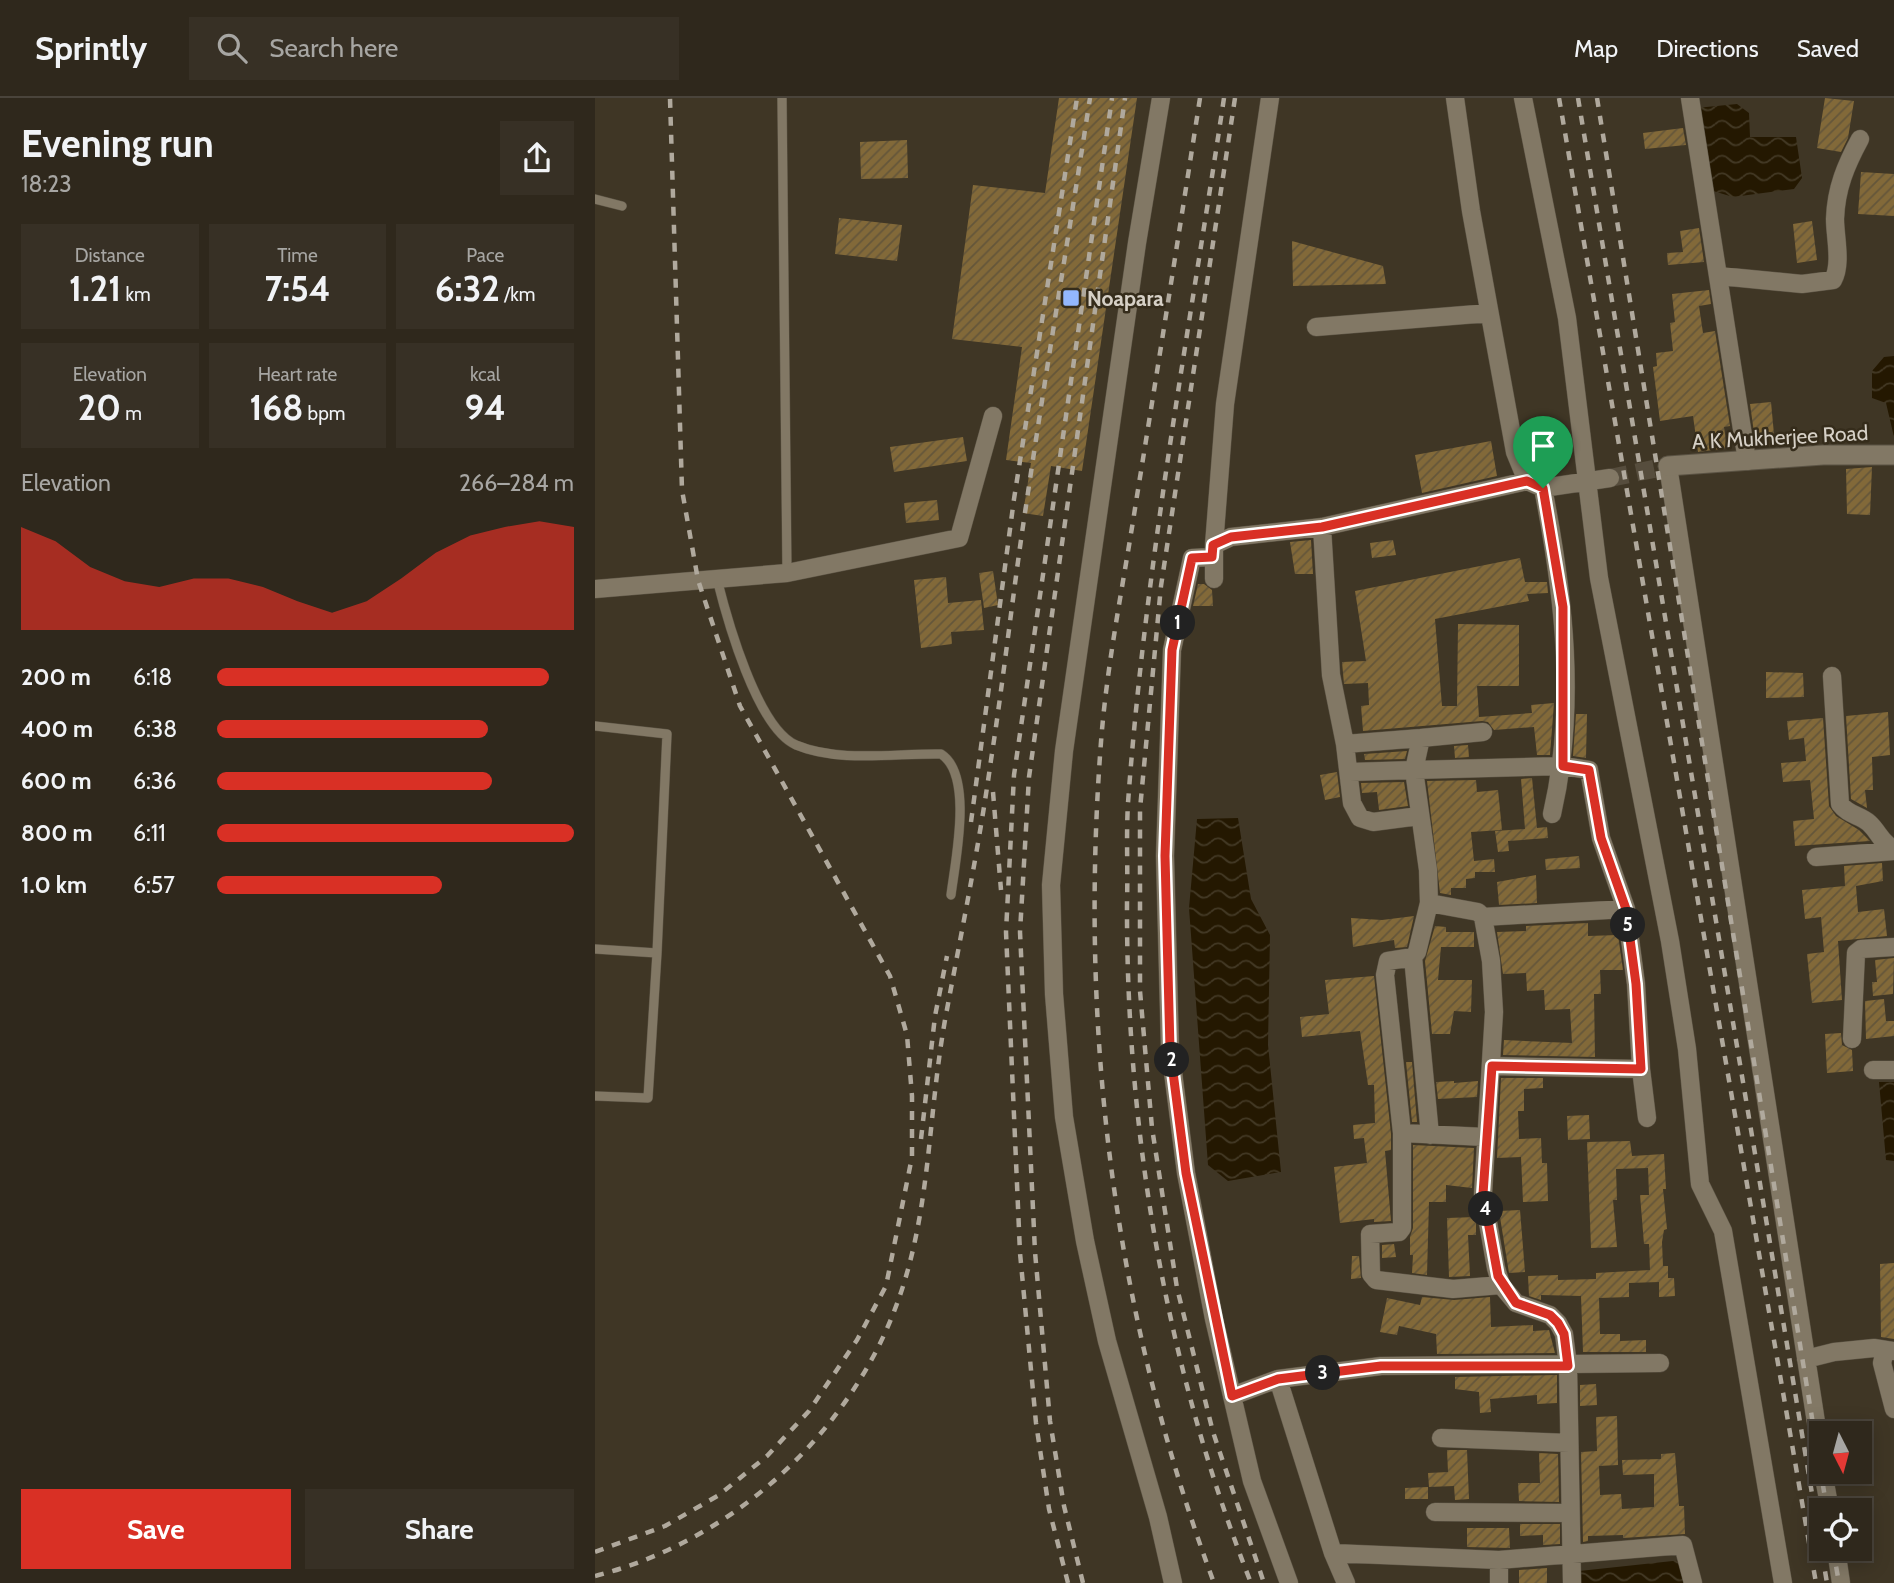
<!DOCTYPE html>
<html lang="en">
<head>
<meta charset="utf-8">
<style>
	:root { --surface:#2f281c; --page:#373025; --text:#f1f3f6; --muted:#a7a6a3; --line:#4a443b; --accent:#d93025 }
	body { margin:0; font-family:Cabin,sans-serif; background:var(--page); color:var(--text); height:100vh; display:flex; flex-direction:column; font-size:26px; white-space:nowrap }
	* { box-sizing:border-box; margin:0 }
	p { font-size:23px; color:var(--muted) }
	.icon { flex:none; width:38px; height:38px; fill:none; stroke:currentColor; stroke-width:2; stroke-linecap:round; stroke-linejoin:round }
	.map { position:relative; flex:1; overflow:hidden }
	.details { display:flex; flex-direction:column; background:var(--surface); width:595px }
	.details>* { flex:none }
	.needle { width:46px; rotate:174deg }
	.controls { position:absolute; left:1214px; top:1323px; display:grid; gap:14px }
	.controls a { display:grid; place-items:center; width:63px; height:63px; border-radius:0px; background:var(--surface); box-shadow:0 4px 18px #0003,0 0 0 2px var(--line); font-size:35px }
	.pin { position:absolute; display:grid; place-items:center; width:60px; height:60px; color:#fff; margin:-72px -30px; border-radius:50% 50% 50% 0; rotate:-45deg; box-shadow:0 0 7px #0007 }
	.pin .icon { rotate:45deg }
	.km { position:absolute; width:35px; height:35px; margin:-18px; border-radius:50%; background:#222; color:#fff; font-size:19px; line-height:35px; text-align:center }
	.round { display:grid; place-items:center; flex:none; width:74px; height:74px; border-radius:0px; background:var(--page) }
	.head { display:flex; align-items:center; justify-content:space-between; height:119px; padding:0 21px }
	h1 { font-size:38px; font-weight:700; line-height:52px }
	.figures { display:grid; grid-template-columns:repeat(3,1fr); gap:10px; height:119px; padding:7px 21px }
	.figures div { display:grid; align-content:center; border-radius:0px; background:var(--page); text-align:center }
	.figures b { font-size:35px; font-weight:700 }
	.figures small { font-size:19px; font-weight:400 }
	.figures p { font-size:19px }
	.chart { height:196px; padding:14px 21px }
	.chart p { display:flex; justify-content:space-between }
	.chart svg { width:100%; height:126px; margin-top:7px; fill:var(--accent); opacity:.7 }
	.primary-button { display:flex; gap:14px; margin-top:auto; padding:14px 21px }
	.primary-button a { flex:1; height:80px; border-radius:0px; background:var(--accent); color:#fff; font-size:28px; font-weight:700; line-height:80px; text-align:center }
	.primary-button a+a { background:var(--page); color:var(--text) }
	ul { padding:0 21px; list-style:none; font-size:23px }
	li { display:grid; grid-template-columns:112px 84px 1fr; align-items:center; height:52px }
	li i { height:18px; border-radius:9px; background:var(--accent) }
	header { display:flex; align-items:center; gap:42px; box-sizing:border-box; height:98px; padding:0 35px; background:var(--surface); border-bottom:2px solid var(--line) }
	header strong { font-size:33px }
	nav { display:flex; gap:38px; margin-inline-start:auto; font-size:24px }
	.search { width:490px; height:63px; background:var(--page); display:flex; align-items:center; gap:18px; box-sizing:border-box; padding:0 24px; border-radius:0px; color:var(--muted); font-size:26px }
	main { display:flex; flex:1; min-height:0 }
	.map>svg:first-child { display:block }
</style>
</head>
<body>
<header>
<strong>Sprintly</strong>
<div class="search"><svg class="icon" aria-label="search" viewBox="0 0 24 24"><circle cx="10" cy="10" r="6"/><path d="M15 15l6 6"/></svg>Search here</div>
<nav><a>Map</a><a>Directions</a><a>Saved</a></nav>
</header>
<main>
<section class="details">
<div class="head"><div><h1>Evening run</h1><p>18:23</p></div><a class="round"><svg class="icon" aria-label="share" viewBox="0 0 24 24"><path d="M12 15V3M7 8l5-5 5 5M5 13v7h14v-7"/></svg></a></div>
<div class="figures">
<div><p>Distance</p><b>1.21<small> km</small></b></div>
<div><p>Time</p><b>7:54</b></div>
<div><p>Pace</p><b>6:32<small> /km</small></b></div>
</div>
<div class="figures">
<div><p>Elevation</p><b>20<small> m</small></b></div>
<div><p>Heart rate</p><b>168<small> bpm</small></b></div>
<div><p>kcal</p><b>94</b></div>
</div>
<div class="chart"><p><span>Elevation</span>266–284 m</p>
<svg viewBox="0 0 160 44" preserveAspectRatio="none"><path d="M0 44V8L10 13L20 22L30 27L40 29L50 26L60 26L70 29L80 34L90 38L100 34L110 26L120 17L130 11L140 8L150 6L160 8V44z"/></svg>
</div>
<ul>
<li><b>200 m</b>6:18<i style="width:93%"></i></li>
<li><b>400 m</b>6:38<i style="width:76%"></i></li>
<li><b>600 m</b>6:36<i style="width:77%"></i></li>
<li><b>800 m</b>6:11<i style="width:100%"></i></li>
<li><b>1.0 km</b>6:57<i style="width:63%"></i></li>
</ul>
<div class="primary-button"><a>Save</a><a>Share</a></div>
</section>
<div class="map">
<svg width="1299" height="1485" viewBox="0 0 1299 1485">
	<defs>
		<pattern id="water-waves" width="16" height="10" patternUnits="userSpaceOnUse" patternTransform="scale(1.75)"><rect width="16" height="10" fill="#241801"/><path d="M0 5q4-4 8 0t8 0" fill="none" stroke="#433925"/></pattern>
		<pattern id="building-hatch" width="6" height="6" patternUnits="userSpaceOnUse" patternTransform="scale(1.75)"><rect width="6" height="6" fill="#826939"/><path d="M-1 1l2-2M0 6l6-6M5 7l2-2" fill="none" stroke="#64563a"/></pattern>
	</defs>
	<rect width="100%" height="100%" fill="#3f3625"/>
	<path fill="url(#water-waves)" d="M1142,6L1154,15L1155,39H1201L1207,80L1199,91L1138,99L1115,92L1101,10Z
		M1299,258V339L1291,305L1277,300V273L1289,259Z
		M643,720L656,801L675,837L673,947L686,1074L633,1083L613,1067L594,810L602,721Z
		M1299,984V1063L1291,1062L1284,984Z
		M1087,1462L1093,1485H976L975,1474Z"/>
	<path fill="url(#building-hatch)" d="M464,0H542L487,373L456,368L448,418L428,415L436,365L411,362L427,249L357,241L378,87L450,95Z
		M1230,0L1259,3L1253,40L1246,54L1222,50Z
		M1088,30L1091,47L1050,51L1048,35Z
		M312,42L313,80L266,81L265,44Z
		M1266,74L1299,76V118L1263,116Z
		M244,120L307,127L302,163L240,156Z
		M1217,123L1222,162L1202,165L1198,126Z
		M1104,130L1109,164L1073,167L1072,155L1088,154L1085,133Z
		M697,143L788,168L791,186L698,188Z
		M1114,192L1116,206L1104,208L1108,235L1120,233L1135,328L1129,329L1132,350L1103,354L1098,318L1065,323L1058,269L1062,268L1061,255L1078,253L1075,225L1080,224L1077,196Z
		M1176,304L1180,347L1161,349L1155,306Z
		M1223,334V345L1201,347L1200,335Z
		M368,339L372,363L299,374L295,349Z
		M896,343L902,378L827,395L820,357Z
		M1277,369L1275,417L1252,416L1251,371Z
		M342,402L344,422L311,425L309,405Z
		M716,442L718,476H700L695,444Z
		M798,442L801,457L777,460L775,445Z
		M925,460L930,484H952L953,495L932,496L934,503L840,521L847,608H862L863,526L924,527V588H882L884,619L937,615L936,607L959,605L955,657H942L939,629L899,632L893,624L887,623L768,633L766,608L774,607L773,585L749,586L747,564L771,563L760,493Z
		M398,473L403,507L389,510L384,475Z
		M351,479L353,505L386,502L389,532L356,534L357,546L326,550L319,482Z
		M603,486H609L617,492L618,508H598Z
		M1171,574L1208,575L1209,599L1171,600Z
		M1293,614L1295,657L1277,659L1278,692H1270L1272,710L1256,701L1251,618Z
		M981,616H992L991,660L978,658Z
		M1228,620L1234,708L1241,718L1264,732L1275,743L1200,748L1198,723L1219,721L1215,682L1188,684L1186,665L1211,663L1209,640L1194,642L1192,623Z
		M873,647L874,659L860,660L859,648Z
		M812,653L810,661L770,662L769,656Z
		M742,674L745,699L730,702L725,677Z
		M937,680L942,730L952,729L953,740L913,743L914,753L903,754L900,733L930,731L926,681Z
		M881,682L882,694L903,692L907,732L876,734L879,763L899,761L900,774H880V780L871,781V790H856V797L845,795L832,683Z
		M809,684L813,708L784,712L782,694L767,695L766,685Z
		M984,758L985,770L951,772L950,761Z
		M1287,765L1288,783L1261,788L1263,814L1289,811L1292,838L1243,843L1247,902L1217,905L1212,856L1229,854L1226,819L1210,821L1207,792L1250,788L1249,768Z
		M941,777L942,805L904,807L902,784Z
		M819,818L812,849L800,850L799,842L758,849L756,820L787,822Z
		M993,825V838L1023,837L1028,872H1005L1006,896H999L1000,959L908,957L909,942L977,945L975,911L950,912L949,892L932,893L931,875L908,876L902,834L931,833V828Z
		M840,828L851,829V834H879V849H846L843,882H877L876,914L859,913L855,936H837L830,863Z
		M1299,860L1298,896L1278,898L1277,884H1282L1280,862Z
		M779,878L796,1036V1052L790,1053L796,1123L779,1124V1121L745,1125L739,1069L772,1065L769,1040L759,1041L758,1027L780,1025L779,987H773L765,933L707,939L705,919L734,916L730,882Z
		M1289,901L1291,923H1299V938L1271,941L1270,903Z
		M1246,935L1247,947L1257,952L1258,973L1232,975L1230,936Z
		M811,964H817L822,1024H817Z
		M906,980H948V990L929,991V1013H923L924,1041L946,1040L947,1065H952L953,1103L928,1104L926,1059L902,1060Z
		M859,983V985L883,983L882,999L843,1001L841,984Z
		M994,1017L995,1041L973,1042L972,1018Z
		M1035,1043L1037,1058L1069,1056L1071,1091H1068L1072,1131L1069,1132L1067,1144L1068,1168H1073V1180H1079L1080,1198L1064,1199V1184L1034,1185V1199L1004,1200L1005,1236H1025V1243L1051,1242V1254H988L986,1198L946,1197V1202L934,1198L933,1178L963,1177V1182L1001,1181V1175L1055,1172L1054,1146H1049L1045,1097H1054L1053,1070L1021,1071L1022,1102H1018L1022,1149L996,1150L992,1044Z
		M818,1047L879,1050L877,1090L851,1087V1104H834L832,1177L817,1175L818,1157H815V1139L818,1130Z
		M925,1112L930,1174L914,1175L904,1113Z
		M881,1119V1137H873L875,1178L854,1179L852,1120Z
		M799,1146L801,1159L787,1160V1147Z
		M757,1158H764L766,1180L756,1181Z
		M1299,1165V1241L1286,1239L1285,1166Z
		M827,1199L859,1202L895,1199L896,1229L938,1227V1233L954,1232L960,1255L842,1256L841,1236L804,1228L802,1237L785,1234L792,1200L825,1207Z
		M962,1277V1305L942,1306V1297L895,1301L896,1314L885,1315L884,1294L860,1291V1279Z
		M1001,1286L1002,1307L985,1308V1287Z
		M1022,1318L1023,1367L1004,1368L1005,1397L1026,1396L1027,1411L1059,1409V1376L1028,1377L1027,1362L1066,1361V1356L1080,1355L1084,1408H1089L1090,1436L1028,1440V1437L993,1438V1443L988,1444L986,1354L1002,1353L1001,1319Z
		M852,1352H872L874,1401L860,1402L859,1388L834,1389L833,1375L853,1374Z
		M944,1355L963,1356L964,1404L924,1403L923,1385H945Z
		M833,1389V1401H810V1390Z
		M925,1426H965V1446L948,1447V1437L925,1438Z
		M872,1430H914L915,1450L872,1449Z
		M952,1470V1485H924V1472Z"/>
	<g fill="none" stroke-linecap="round" stroke-linejoin="round">
		<path stroke="#564d3d" stroke-width="18" stroke-dasharray="18 9" stroke-linecap="butt" d="M1015,380L1073,368"/>
		<g stroke="#5b5344" stroke-width="10">
			<path id="service" d="M187,0L192,475
				M0,101L27,108
				M122,481C132,521 162,630 201,647C244,665 301,655 346,656C379,677 360,764 356,797
				M0,628L72,636L62,855
				M0,851L62,855L53,1000L0,998"/>
		</g>
		<g stroke="#5b5344" stroke-width="19">
			<path id="minor" d="M566,0L542,145L469,653L456,787L459,896L469,1019L490,1143L512,1243L563,1419L578,1485
				M860,0L876,113L920,354L932,383
				M928,0L972,220L1004,480L1075,843L1092,951L1105,1086L1128,1133L1188,1485
				M1095,0L1152,363
				M1125,178L1207,186L1238,182C1247,166 1240,139 1240,121C1241,90 1251,67 1265,41
				M721,229L894,215
				M1073,368L1227,1363
				M948,390C969,497 982,608 957,716
				M727,429L736,577L750,646L826,640
				M619,447L630,306L675,0
				M617,459L597,460L577,552L570,758L575,951L591,1075L619,1221L657,1383L694,1485
				M619,481V447L636,439L727,429L932,383L948,390L1015,380
				M0,491L192,475L364,440L398,318
				M1237,578L1245,706C1253,717 1265,717 1274,725C1284,734 1286,745 1299,751
				M750,646L757,705L765,720L778,724L824,718
				M755,674L819,672L826,640L888,634
				M1221,759L1299,753
				M834,805L822,854L818,859L793,863L790,877L807,1035L890,1039
				M888,819L1031,811
				M818,859L835,1037
				M1257,941L1261,855L1266,851L1299,849
				M897,968L1046,971L1052,1020
				M1278,972H1299
				M807,1035V1130L804,1134L775,1136L776,1176L781,1182L858,1191L906,1187
				M1290,1253L1287,1265L1299,1311
				M1211,1261L1239,1254L1279,1250L1299,1253
				M683,1281L786,1268L1065,1265
				M637,1298L683,1281L738,1455L751,1485
				M846,1340L974,1345
				M1228,1374L1235,1412
				M840,1414L975,1415
				M1241,1451L1246,1485
				M738,1455L904,1462L1088,1447L1098,1485
				M904,1485V1462
				M977,1485L973,1267L969,1236L963,1225L955,1217L921,1205L906,1187L901,1170L888,1096L899,914L896,863L888,819L883,814L834,805L833,772L819,672L968,668L994,672L1006,740L1031,811L1041,886L1046,971"/>
		</g>
		<g stroke="#5b5344" stroke-width="21">
			<path id="tertiary" d="M1073,368L1228,357H1299"/>
		</g>
		<use href="#service" stroke="#827865" stroke-width="9"/>
		<use href="#minor" stroke="#827865" stroke-width="18"/>
		<use href="#tertiary" stroke="#827865" stroke-width="19"/>
		<path stroke="#b0a99d" stroke-width="4.5" stroke-dasharray="9 9" stroke-linecap="butt" d="M605,0C584,135 563,269 541,404C529,483 512,564 506,644C484,932 518,1214 619,1485
			M629,0C594,234 550,469 533,705C531,738 533,771 532,804C531,1035 571,1269 656,1485
			M640,0L566,488L545,711V893L557,1030L582,1190L618,1334L669,1485
			M964,0L1221,1485
			M983,0L1232,1485
			M1002,0L1232,1412
			M398,694L406,792
			M376,724L419,401L482,0
			M326,1041L340,918L352,858
			M1238,1451L1244,1485
			M0,1454L70,1428L124,1397L172,1358L214,1313L262,1242L291,1188L317,1059V998L312,937L295,878L145,608L103,482L87,392L75,0
			M0,1478C118,1448 220,1366 278,1259C338,1148 329,1041 350,922C366,836 384,749 396,662C409,578 418,493 431,408C451,272 474,136 495,0
			M473,1485L454,1411L441,1325L425,1155L411,834L419,677L517,0
			M488,1485L469,1408L455,1323L440,1154L425,834L434,679L530,0"/>
	</g>
	<g fill="none" stroke-linecap="round" stroke-linejoin="round">
		<g stroke="#fff" stroke-width="14">
			<path id="route" d="M932,383L948,390L968,509V668L994,672L1006,740L1031,811L1041,886L1046,971L897,968L888,1096L903,1178L921,1205L955,1217L963,1225L969,1236L973,1268H786L683,1281L637,1298L591,1075L575,951L570,758L577,552L597,460L617,459L618,447L636,439L727,429Z"/>
		</g>
		<use href="#route" stroke="#d93025" stroke-width="9"/>
	</g>
	<rect fill="#93b7fd" stroke="#352c1b" stroke-width="2.5" x="467" y="191" width="18" height="18" rx="3.5"/>
	<g text-anchor="middle" dominant-baseline="central" stroke-width="5" stroke-linejoin="round" paint-order="stroke">
		<g font-size="21" font-weight="bold" fill="#d6d0c6" stroke="#352c1b" text-anchor="start">
			<text x="492" y="200">Noapara</text>
		</g>
		<g font-size="21" fill="#d6d0c6" stroke="#352c1b">
			<text transform="translate(1185 339) rotate(-3)">A K Mukherjee Road</text>
		</g>
	</g>
</svg>
<div class="controls">
<a><svg class="needle" viewBox="-14 -14 28 28"><path d="M0-13l5 13h-10z" fill="#e53935"/><path d="M0 13l5-13h-10z" fill="#a7a6a3"/></svg></a>
<a><svg class="icon" aria-label="locate" viewBox="0 0 24 24"><circle cx="12" cy="12" r="6"/><path d="M12 2v4M12 18v4M2 12h4M18 12h4"/></svg></a>
</div>
<div class="pin" style="left:948px;top:390px;background:#1e9e55"><svg class="icon" aria-label="arrive" viewBox="0 0 24 24"><path d="M6 21V4h12l-3 4 3 4H6"/></svg></div>
<b class="km" style="left:583px;top:525px">1</b>
<b class="km" style="left:577px;top:962px">2</b>
<b class="km" style="left:728px;top:1275px">3</b>
<b class="km" style="left:891px;top:1111px">4</b>
<b class="km" style="left:1033px;top:827px">5</b>
</div>
</main>
</body>
</html>
